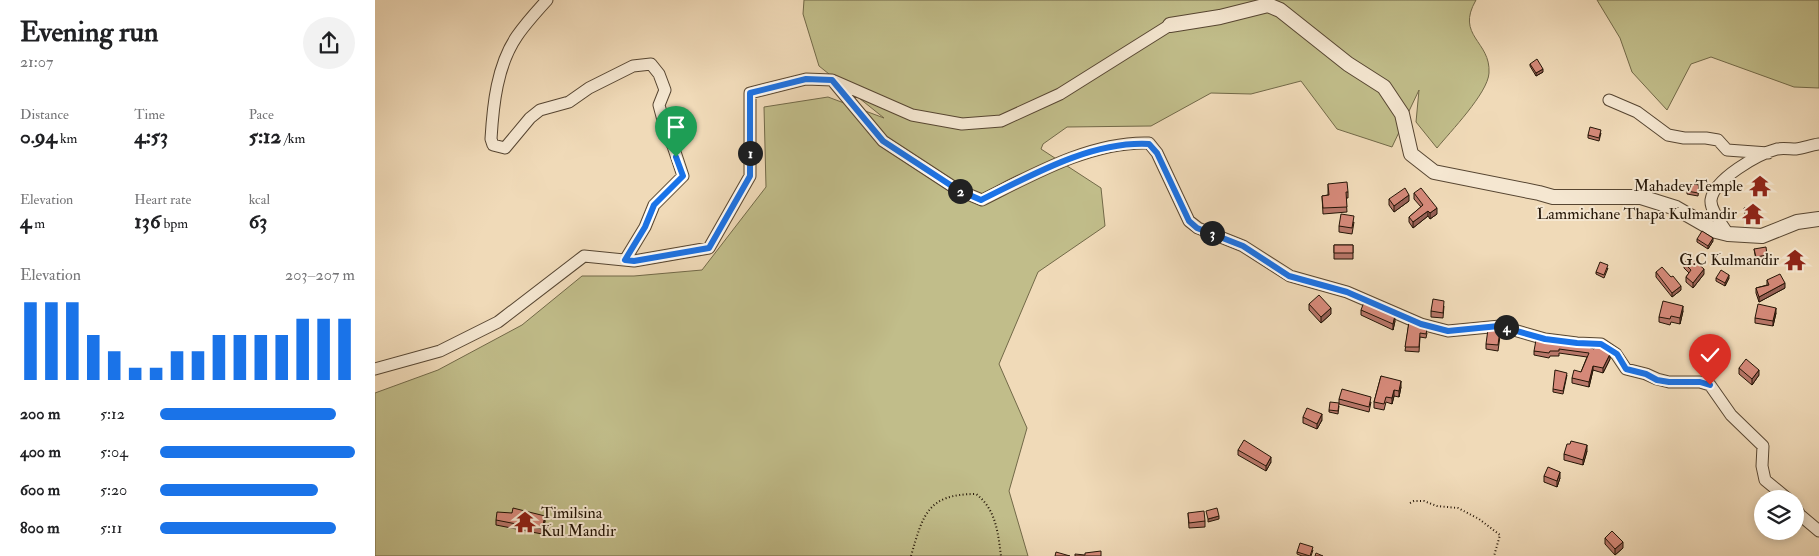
<!DOCTYPE html>
<html lang="en">
<head>
<meta charset="utf-8">
<style>
	:root { --surface:#fff; --page:#f2f2f2; --text:#202124; --muted:#757577; --accent:#1a73e8 }
	body { margin:0; font-family:"IM FELL Double Pica",serif; background:var(--page); color:var(--text); height:100vh; display:flex; flex-direction:column; font-size:19px; white-space:nowrap }
	* { box-sizing:border-box; margin:0 }
	p { font-size:16px; color:var(--muted) }
	.icon { flex:none; width:28px; height:28px; fill:none; stroke:currentColor; stroke-width:2; stroke-linecap:round; stroke-linejoin:round }
	.map { position:relative; flex:1; overflow:hidden }
	.side { display:flex; flex-direction:column; background:var(--surface); width:375px }
	.side>* { flex:none }
	.buttons { position:absolute; left:1379px; top:490px; display:grid; gap:10px }
	.buttons a { display:grid; place-items:center; width:50px; height:50px; border-radius:50%; background:var(--surface); box-shadow:0 2px 8px #0003; font-size:25px }
	.pin { position:absolute; display:grid; place-items:center; width:42px; height:42px; color:#fff; margin:-51px -21px; border-radius:50% 50% 50% 0; rotate:-45deg; box-shadow:0 0 5px #0007 }
	.pin .icon { rotate:45deg }
	.km { position:absolute; width:25px; height:25px; margin:-12px; border-radius:50%; background:#222; color:#fff; font-size:14px; line-height:25px; text-align:center }
	.round { display:grid; place-items:center; flex:none; width:52px; height:52px; border-radius:26px; background:var(--page) }
	.summary { display:flex; align-items:center; justify-content:space-between; height:85px; padding:0 20px }
	h1 { font-size:28px; font-weight:800; line-height:38px }
	.figures { display:grid; grid-template-columns:repeat(3,1fr); gap:8px; height:85px; padding:5px 20px }
	.figures div { display:grid; align-content:center }
	.figures b { font-size:21px; font-weight:800 }
	.figures small { font-size:14px; font-weight:400 }
	.figures p { font-size:14px }
	.chart { height:140px; padding:10px 20px }
	.chart p { display:flex; justify-content:space-between }
	.chart svg { width:100%; height:90px; margin-top:5px; stroke:var(--accent); stroke-width:6 }
	ul { padding:0 20px; list-style:none; font-size:16px }
	li { display:grid; grid-template-columns:80px 60px 1fr; align-items:center; height:38px }
	li i { height:12px; border-radius:6px; background:var(--accent) }
	main { display:flex; flex:1; min-height:0 }
	.map>svg:first-child { display:block }
</style>
</head>
<body>
<main>
<section class="side">
<div class="summary"><div><h1>Evening run</h1><p>21:07</p></div><a class="round"><svg class="icon" aria-label="share" viewBox="0 0 24 24"><path d="M12 15V3M7 8l5-5 5 5M5 13v7h14v-7"/></svg></a></div>
<div class="figures">
<div><p>Distance</p><b>0.94<small> km</small></b></div>
<div><p>Time</p><b>4:53</b></div>
<div><p>Pace</p><b>5:12<small> /km</small></b></div>
</div>
<div class="figures">
<div><p>Elevation</p><b>4<small> m</small></b></div>
<div><p>Heart rate</p><b>136<small> bpm</small></b></div>
<div><p>kcal</p><b>63</b></div>
</div>
<div class="chart"><p><span>Elevation</span>203–207 m</p>
<svg viewBox="0 0 160 44" preserveAspectRatio="none"><path d="M5 44V6M15 44V6M25 44V6M35 44V22M45 44V30M55 44V38M65 44V38M75 44V30M85 44V30M95 44V22M105 44V22M115 44V22M125 44V22M135 44V14M145 44V14M155 44V14"/></svg>
</div>
<ul>
<li><b>200 m</b>5:12<i style="width:90%"></i></li>
<li><b>400 m</b>5:04<i style="width:100%"></i></li>
<li><b>600 m</b>5:20<i style="width:81%"></i></li>
<li><b>800 m</b>5:11<i style="width:90%"></i></li>
</ul>
</section>
<div class="map">
<svg width="1444" height="556" viewBox="0 0 1444 556">
	<rect width="100%" height="100%" fill="#f0dab8"/>
	<filter id="stains"><feTurbulence type="fractalNoise" baseFrequency=".004" numOctaves="4"/><feColorMatrix values="0 0 0 0 .2 0 0 0 0 .09 0 0 0 0 .02 0 0 0 .5 -.17"/></filter>
	<radialGradient id="worn" r=".72"><stop offset=".6" stop-color="#630" stop-opacity="0"/><stop offset="1" stop-color="#630" stop-opacity=".3"/></radialGradient>
	<path fill="#c1bd8a" stroke="#726948" d="M429,0H1101C1080,36 1116,41 1114,73C1113,93 1075,132 1062,148L1041,122L1044,90L1017,147L962,129L926,81L876,94L836,93L776,126L692,127L668,144L666,149L726,188L730,226L663,272L624,364L652,428L634,491L653,556H0V393L63,370L147,325L207,276H259L327,270L391,187L389,107L453,97L509,118L444,66L428,14Z
		M1222,0H1444V88L1419,87L1336,57L1316,64L1292,110L1257,72L1245,38Z"/>
	<g fill="none" stroke-linecap="round" stroke-linejoin="round">
		<g stroke="#574632" stroke-width="13">
			<path id="minor" d="M172,0C162,11 151,23 142,36C122,65 118,105 116,139L118,145L130,148L155,118L165,110L194,102L214,88L258,66L276,64L284,74L290,90L284,105L292,135L298,146L308,176L279,205L270,227L250,260
				M457,80L508,141L583,190L607,200C657,175 716,141 774,143L782,153L814,221L823,228L868,246L915,276L972,292L1046,324L1073,331L1125,326L1170,339L1202,343L1226,344L1241,354L1251,369L1271,374L1282,379L1294,382H1325L1335,385L1356,415L1388,446L1387,466L1390,480L1413,499
				M1234,100L1262,112L1293,135L1309,138H1331L1343,140L1352,150L1393,153
				M1353,234C1348,225 1335,211 1336,200C1339,179 1383,154 1402,149C1408,148 1415,149 1421,149C1429,148 1436,145 1444,144
				M0,369L65,351L123,322L209,256L259,261L334,248L375,176V93L431,79L457,80L537,115L587,124L626,121L685,94L795,25
				M1420,507L1425,515L1444,531"/>
		</g>
		<g stroke="#574632" stroke-width="16">
			<path id="tertiary" d="M795,25L845,17L893,5L905,10L973,64L1009,87L1027,114L1036,154L1059,172L1164,193L1178,197H1266L1301,208L1341,231L1353,234L1387,236L1422,222L1444,219"/>
		</g>
		<path stroke="#241506" stroke-width="2" stroke-dasharray="1 2.5" stroke-linecap="butt" d="M1035,503L1039,501H1049L1062,506L1083,508L1104,519L1125,535L1119,556
			M536,556C548,515 552,494 601,494C621,509 623,533 626,556"/>
		<use href="#minor" stroke="#f5e7d1" stroke-width="11"/>
		<use href="#tertiary" stroke="#f5e7d1" stroke-width="14"/>
	</g>
	<path fill="#b77668" stroke="#241506" d="M1155,64L1168,72L1161,76L1155,66Z
		M1226,133L1224,141L1213,138V135Z
		M953,184L973,192V198H971L972,212L948,214L947,196L953,195Z
		M1324,188L1323,196L1312,194V191Z
		M1039,193L1062,214L1055,219L1053,216L1038,228L1034,222V217L1046,207L1039,199Z
		M1014,199L1034,201L1019,212L1014,205Z
		M1369,208L1384,214V217L1371,219Z
		M979,222L977,234L964,232V226Z
		M1322,239L1338,241L1333,249L1322,242Z
		M959,245H978V259H959Z
		M1379,249L1392,255V258L1381,260Z
		M1309,263L1329,274L1318,288L1311,282V277L1314,273L1309,268Z
		M1233,268L1229,278L1221,274V272Z
		M1281,272L1306,290L1297,297L1281,277Z
		M1341,278H1354L1350,286L1341,281Z
		M1392,280L1410,288L1384,302L1381,293V288L1392,285Z
		M934,304L956,314L946,323L934,310Z
		M1069,306L1068,318L1056,317V311Z
		M986,310L1020,321L1018,330L986,315Z
		M1308,311L1305,324L1296,322L1295,325L1284,322V317Z
		M1401,313L1398,326L1380,323V318Z
		M1034,322L1052,333L1051,338L1045,337L1044,352L1030,351Z
		M1125,336L1123,351L1111,349V344Z
		M1210,346L1235,359L1228,373L1218,370L1214,387L1197,383V378L1206,372L1212,357L1184,353V356H1175L1174,358L1159,355V351Z
		M1364,368L1384,375L1377,385L1364,374Z
		M1192,375L1188,394L1178,392V389Z
		M1006,376L1026,387L1024,397L1019,396L1017,404L1011,402L1009,410L999,408V402Z
		M964,399L996,402L994,412L964,404Z
		M964,406L963,414L954,412V410Z
		M928,417L947,420L942,429L928,423Z
		M863,450L896,462L891,471L863,455Z
		M1212,451L1208,465L1189,460V454Z
		M1169,476L1185,478L1182,487L1169,482Z
		M137,513L170,521L167,534L121,525V520Z
		M813,513L830,521V527L814,528Z
		M1230,538L1248,548L1240,555L1230,544Z
		M938,550L936,556H927L922,554V552Z"/>
	<path fill="#956055" stroke="#241506" d="M1168,69V72L1161,76V73Z
		M1034,195V201L1019,212V206Z
		M1062,208V214L1055,219V213Z
		M1053,211V216L1038,228V222Z
		M1338,238V241L1333,249V246Z
		M1329,269V274L1318,288V283Z
		M1354,275V278L1350,286V283Z
		M1410,283V288L1384,302V297Z
		M1306,286V290L1297,297V293Z
		M1308,306V311L1305,324V318Z
		M956,308V314L946,323V317Z
		M1401,308V313L1398,326V321Z
		M1020,315V321L1018,330V324Z
		M1235,354V359L1228,373V368Z
		M1218,366V370L1214,387V382Z
		M1384,370V375L1377,385V379Z
		M1026,381V387L1024,397V391Z
		M1019,390V396L1017,404V398Z
		M947,414V420L942,429V424Z
		M1212,445V451L1208,465V460Z
		M896,457V462L891,471V466Z
		M1185,472V478L1182,487V481Z
		M170,516V521L167,534V529Z
		M844,516V519L833,522V519Z
		M1248,542V548L1240,555V549Z"/>
	<path fill="#d58979" stroke="#241506" d="M1162,59L1168,69L1161,73L1155,64Z
		M1215,127L1226,130L1224,138L1213,135Z
		M972,182L973,192H971L972,207L948,208L947,196L954,195L953,184Z
		M1313,183L1324,185L1323,193L1312,191Z
		M1030,188L1034,195L1019,206L1014,199Z
		M1046,188L1062,208L1055,213L1053,211L1038,222L1034,217L1048,205L1039,193Z
		M1383,206L1384,214L1371,217L1369,208Z
		M966,214L979,216L977,228L964,226Z
		M1327,231L1338,238L1333,246L1322,239Z
		M959,245H978V253H959Z
		M1391,247L1392,255L1381,257L1379,249Z
		M1314,256L1329,269L1318,283L1311,277L1316,270L1309,263Z
		M1225,262L1233,265L1229,275L1221,272Z
		M1287,267L1296,277L1298,276L1306,286L1297,293L1281,272Z
		M1346,270L1354,275L1350,283L1341,278Z
		M1405,274L1410,283L1384,297L1381,288L1394,285L1392,280Z
		M944,295L956,308L946,317L934,304Z
		M1058,299L1069,301L1068,313L1056,311Z
		M1288,301L1308,306L1305,318L1296,316L1295,319L1284,317Z
		M989,302L1020,315L1018,324L986,310Z
		M1383,304L1401,308L1398,321L1380,318Z
		M1034,322L1052,329L1051,334L1045,333L1044,347H1030Z
		M1113,329L1125,330L1123,345L1111,344Z
		M1161,340L1210,346L1219,349L1220,347H1224L1235,354L1228,368L1218,366L1214,382L1197,378L1199,370L1206,372L1214,353L1184,349V351H1175L1174,353L1159,351Z
		M1371,359L1384,370L1377,379L1364,368Z
		M1180,370L1192,373L1188,391L1178,389Z
		M1006,376L1026,381L1024,391L1019,390L1017,398L1011,397L1009,404L999,402Z
		M967,389L996,397L994,407L964,399Z
		M955,402L964,403L963,411L954,410Z
		M932,408L947,414L942,424L928,417Z
		M869,440L896,457L891,466L863,450Z
		M1196,441L1212,445L1208,460L1189,454L1192,444H1195Z
		M1173,467L1185,472L1182,481L1169,476Z
		M138,508L170,516L167,529L121,520L122,512L137,513Z
		M842,508L844,516L833,519L831,511Z
		M829,511L830,521L814,523L813,513Z
		M1237,531L1248,542L1240,549L1230,538Z
		M925,543L938,547L935,556L922,552Z
		M726,551V556H700V554L710,555V553Z
		M681,552L695,556H680Z
		M941,553L948,556H940Z"/>
	<g fill="none" stroke-linecap="round" stroke-linejoin="round">
		<g stroke="#fff" stroke-width="10">
			<path id="route" d="M301,157L308,176L279,205L270,227L250,260L259,261L334,248L375,176V93L431,79L457,80L508,141L583,190L606,200C657,175 716,141 774,144L782,153L814,221L822,228L868,246L914,276L972,292L1046,324L1073,331L1124,326L1170,339L1202,343L1226,344L1242,354L1251,369L1271,374L1282,380L1294,382H1325L1335,385"/>
		</g>
		<use href="#route" stroke="#1a73e8" stroke-width="6"/>
	</g>
	<defs>
		<g id="temple-bare" transform="scale(1.725)"><path d="M0-6L5-2H3V0L6.5 2.5H4V6H1.5V3h-3V6H-4V2.5H-6.5L-3 0V-2H-5Z" fill="#8f2418" stroke="#f5e7d1" stroke-width="2.5" paint-order="stroke"/></g>
	</defs>
	<g fill-rule="evenodd">
		<use href="#temple-bare" x="1385" y="186"/>
		<use href="#temple-bare" x="1378" y="214"/>
		<use href="#temple-bare" x="1420" y="260"/>
		<use href="#temple-bare" x="150" y="522"/>
	</g>
	<g text-anchor="middle" dominant-baseline="central" stroke-width="4" stroke-linejoin="round" paint-order="stroke">
		<g font-size="16" fill="#241506" stroke="#f5e7d1" text-anchor="end">
			<text x="1368" y="186">Mahadev Temple</text>
			<text x="1362" y="214">Lammichane Thapa Kulmandir</text>
			<text x="1404" y="260">G.C Kulmandir</text>
			<text x="166" y="513" text-anchor="start">Timilsina<tspan x="166" dy="18">Kul Mandir</tspan></text>
		</g>
	</g>
	<rect width="100%" height="100%" filter="url(#stains)"/>
	<rect width="100%" height="100%" fill="url(#worn)"/>
</svg>
<div class="buttons">
<a><svg class="icon" aria-label="layers" viewBox="0 0 24 24"><path d="M12 4l9 5-9 5-9-5zM3 14l9 5 9-5"/></svg></a>
</div>
<div class="pin" style="left:301px;top:157px;background:#1e9e55"><svg class="icon" aria-label="arrive" viewBox="0 0 24 24"><path d="M6 21V4h12l-3 4 3 4H6"/></svg></div>
<div class="pin" style="left:1335px;top:385px;background:#d93025"><svg class="icon" aria-label="check" viewBox="0 0 24 24"><path d="M5 12l5 5 9-10"/></svg></div>
<b class="km" style="left:375px;top:153px">1</b>
<b class="km" style="left:585px;top:191px">2</b>
<b class="km" style="left:837px;top:233px">3</b>
<b class="km" style="left:1131px;top:327px">4</b>
</div>
</main>
</body>
</html>
